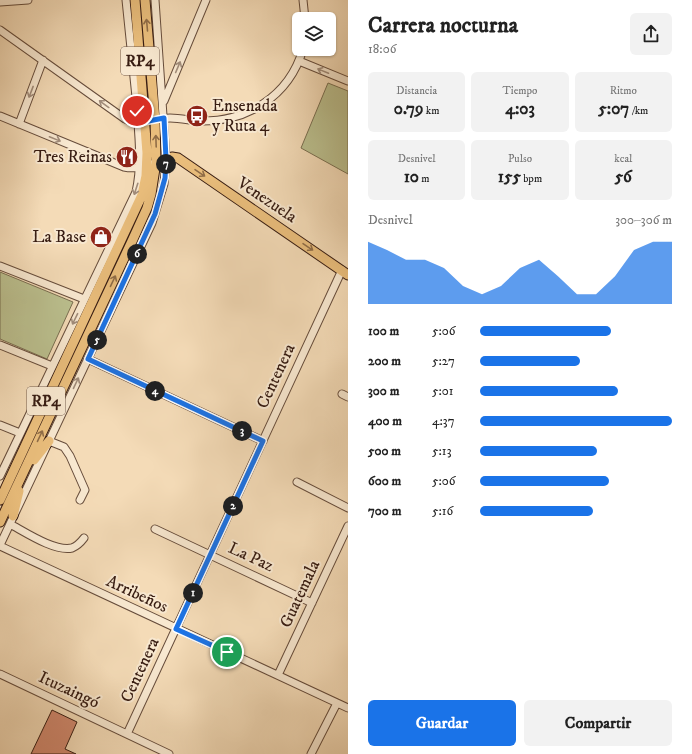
<!DOCTYPE html>
<html lang="es">
<head>
<meta charset="utf-8">
<style>
	:root { --surface:#fff; --page:#f2f2f2; --text:#222; --muted:#767676; --accent:#1a73e8 }
	body { margin:0; font-family:"IM FELL DW Pica",serif; background:var(--page); color:var(--text); height:100vh; display:flex; flex-direction:column; font-size:15px; white-space:nowrap }
	* { box-sizing:border-box; margin:0 }
	p { font-size:13px; color:var(--muted) }
	.icon { flex:none; width:22px; height:22px; fill:none; stroke:currentColor; stroke-width:2; stroke-linecap:round; stroke-linejoin:round }
	.map { position:relative; flex:1; overflow:hidden }
	.details { display:flex; flex-direction:column; background:var(--surface); width:344px }
	.details>* { flex:none }
	.fabs { position:absolute; left:292px; top:12px; display:grid; gap:8px }
	.fabs a { display:grid; place-items:center; width:44px; height:44px; border-radius:6px; background:var(--surface); box-shadow:0 1px 3px #0004; font-size:20px }
	.pin { position:absolute; display:grid; place-items:center; width:34px; height:34px; color:#fff; margin:-17px; border:2px solid #fff; border-radius:50%; box-shadow:0 1px 4px #0007 }
	.km { position:absolute; width:20px; height:20px; margin:-10px; border-radius:50%; background:#222; color:#fff; font-size:11px; line-height:20px; text-align:center }
	.round { display:grid; place-items:center; flex:none; width:42px; height:42px; border-radius:6px; background:var(--page) }
	.headline { display:flex; align-items:center; justify-content:space-between; height:68px; padding:0 20px }
	h1 { font-size:22px; font-weight:800; line-height:30px }
	.stats { display:grid; grid-template-columns:repeat(3,1fr); gap:6px; height:68px; padding:4px 20px }
	.stats div { display:grid; align-content:center; border-radius:6px; background:var(--page); text-align:center }
	.stats b { font-size:17px; font-weight:800 }
	.stats small { font-size:11px; font-weight:400 }
	.stats p { font-size:11px }
	.chart { height:112px; padding:8px 20px }
	.chart p { display:flex; justify-content:space-between }
	.chart svg { width:100%; height:72px; margin-top:4px; fill:var(--accent); opacity:.7 }
	.action { display:flex; gap:8px; margin-top:auto; padding:8px 20px }
	.action a { flex:1; height:46px; border-radius:6px; background:var(--accent); color:#fff; font-size:16px; font-weight:800; line-height:46px; text-align:center }
	.action a+a { background:var(--page); color:var(--text) }
	ul { padding:0 20px; list-style:none; font-size:13px }
	li { display:grid; grid-template-columns:64px 48px 1fr; align-items:center; height:30px }
	li i { height:10px; border-radius:5px; background:var(--accent) }
	main { display:flex; flex:1; min-height:0 }
	.map>svg:first-child { display:block }
</style>
</head>
<body>
<main>
<div class="map">
<svg width="348" height="754" viewBox="0 0 348 754">
	<rect width="100%" height="100%" fill="#f4dbb7"/>
	<filter id="stains"><feTurbulence type="fractalNoise" baseFrequency=".005" numOctaves="4"/><feColorMatrix values="0 0 0 0 .2 0 0 0 0 .09 0 0 0 0 .02 0 0 0 .5 -.17"/></filter>
	<radialGradient id="worn" r=".72"><stop offset=".6" stop-color="#630" stop-opacity="0"/><stop offset="1" stop-color="#630" stop-opacity=".3"/></radialGradient>
	<path fill="#bbc08f" stroke="#796e50" d="M328,83L348,91V174L301,148Z
		M0,272L73,302L47,359L0,339Z"/>
	<path fill="#d1886e" stroke="#371c12" d="M52,710L77,722L65,749L76,754H31Z"/>
	<g fill="none" stroke-linecap="round" stroke-linejoin="round">
		<g stroke="#664c3b" stroke-width="9">
			<path id="minor" d="M303,0L305,19
				M0,2L28,0
				M0,30L125,119C140,126 154,118 170,118C179,118 188,120 197,121C246,123 289,97 303,49
				M299,61L348,81
				M164,101L206,0
				M0,116L124,167C139,170 152,164 166,159
				M19,124L43,60
				M0,266L84,299
				M0,345L52,366
				M88,359L263,441
				M342,394L348,397
				M0,425L20,433
				M49,441L64,447L70,456L85,490L80,500
				M0,476L136,192C143,161 138,129 136,97C133,65 129,32 126,0
				M297,482L348,508
				M10,524C25,532 55,552 72,548C77,546 81,542 84,538
				M155,529L312,603
				M0,545L152,223L164,184L166,159L155,0
				M0,546L348,708
				M0,674L169,754
				M278,675L348,526
				M127,734L342,270
				M311,754L337,703"/>
		</g>
		<g stroke="#371c12" stroke-width="11">
			<path id="major" d="M166,159L172,157L178,158L348,275
				M34,460L49,441
				M0,500L142,195L146,176L147,153L135,0
				M13,516L19,491
				M0,522L133,239L147,208L151,194L156,162L155,120L145,0"/>
		</g>
		<use href="#minor" stroke="#f8e8d0" stroke-width="7"/>
		<use href="#major" stroke="#eabe7c" stroke-width="9"/>
	</g>
	<defs><path id="oneway-shaft" d="M-6 0H5M1.5-3L5.5 0L1.5 3" fill="none" stroke-width="1.6" stroke-linecap="round" stroke-linejoin="round"/></defs>
	<g stroke="#906d47">
		<use href="#oneway-shaft" transform="translate(147 25) rotate(-95)"/>
		<use href="#oneway-shaft" transform="translate(156 141) rotate(-92)"/>
		<use href="#oneway-shaft" transform="translate(200 173) rotate(34)"/>
		<use href="#oneway-shaft" transform="translate(308 247) rotate(34)"/>
		<use href="#oneway-shaft" transform="translate(113 281) rotate(-65)"/>
		<use href="#oneway-shaft" transform="translate(40 436) rotate(-65)"/>
	</g>
	<g stroke="#a18c7a">
		<use href="#oneway-shaft" transform="translate(178 67) rotate(-67)"/>
		<use href="#oneway-shaft" transform="translate(323 71) rotate(-158)"/>
		<use href="#oneway-shaft" transform="translate(31 92) rotate(111)"/>
		<use href="#oneway-shaft" transform="translate(104 104) rotate(-144)"/>
		<use href="#oneway-shaft" transform="translate(55 139) rotate(22)"/>
		<use href="#oneway-shaft" transform="translate(136 189) rotate(108)"/>
		<use href="#oneway-shaft" transform="translate(75 319) rotate(116)"/>
		<use href="#oneway-shaft" transform="translate(76 383) rotate(-65)"/>
	</g>
	<g fill="none" stroke-linecap="round" stroke-linejoin="round">
		<g stroke="#fff" stroke-width="8">
			<path id="route" d="M137,111L138,123L164,118L166,159L165,178L155,214L88,359L263,441L176,629L227,652"/>
		</g>
		<use href="#route" stroke="#1a73e8" stroke-width="5"/>
	</g>
	<defs>
		<g id="bus-disc" transform="scale(1.15)"><circle r="9.5" fill="#8f2418" stroke="#f8e8d0"/><path d="M-5-6H5V4H4V6H2V4H-2V6H-4V4H-5ZM-3.5-4V0h7V-4ZM-3.5 1.2v1.5H-2V1.2ZM2 1.2v1.5H3.5V1.2Z" fill="#fff"/></g>
		<g id="restaurant-disc" transform="scale(1.15)"><circle r="9.5" fill="#8f2418" stroke="#f8e8d0"/><path d="M-5-6h1v4h1v-4h1v4h1v-4h1v5L-1.5 .5V6h-2V.5L-5-1ZM5-6V6H3V1.5H1.5Q1.5-4 5-6Z" fill="#fff"/></g>
		<g id="shop-disc" transform="scale(1.15)"><circle r="9.5" fill="#8f2418" stroke="#f8e8d0"/><path d="M-5-2.5h2.3a2.7 3.5 0 0 1 5.4 0H5L5.5 6h-11ZM-1.5-2.5h3a1.5 2.3 0 0 0-3 0Z" fill="#fff"/></g>
	</defs>
	<g fill-rule="evenodd">
		<use href="#bus-disc" x="197" y="116"/>
		<use href="#restaurant-disc" x="127" y="157"/>
		<use href="#shop-disc" x="101" y="237"/>
	</g>
	<g text-anchor="middle" dominant-baseline="central" stroke-width="4" stroke-linejoin="round" paint-order="stroke">
		<g fill="#f8e8d0" stroke="#71594b" stroke-width="1">
			<rect x="121" y="47" width="38" height="28" rx="3"/>
			<rect x="27" y="387" width="38" height="28" rx="3"/>
		</g>
		<g font-size="16" font-weight="bold" fill="#371c12">
			<text x="140" y="61">RP4</text>
			<text x="46" y="401">RP4</text>
		</g>
		<g font-size="17" fill="#371c12" stroke="#f8e8d0" text-anchor="end">
			<text x="212" y="106" text-anchor="start">Ensenada<tspan x="212" dy="20">y Ruta 4</tspan></text>
			<text x="112" y="157">Tres Reinas</text>
			<text x="86" y="237">La Base</text>
		</g>
		<g font-size="17" fill="#371c12" stroke="#f8e8d0">
			<text transform="translate(267 200) rotate(34)">Venezuela</text>
			<text transform="translate(276 376) rotate(-65)">Centenera</text>
			<text transform="translate(251 557) rotate(25)">La Paz</text>
			<text transform="translate(137 594) rotate(25)">Arribeños</text>
			<text transform="translate(300 594) rotate(-65)">Guatemala</text>
			<text transform="translate(140 670) rotate(-65)">Centenera</text>
			<text transform="translate(69 690) rotate(25)">Ituzaingó</text>
		</g>
	</g>
	<rect width="100%" height="100%" filter="url(#stains)"/>
	<rect width="100%" height="100%" fill="url(#worn)"/>
</svg>
<div class="fabs">
<a><svg class="icon" aria-label="layers" viewBox="0 0 24 24"><path d="M12 4l9 5-9 5-9-5zM3 14l9 5 9-5"/></svg></a>
</div>
<div class="pin" style="left:227px;top:652px;background:#1e9e55"><svg class="icon" aria-label="arrive" viewBox="0 0 24 24"><path d="M6 21V4h12l-3 4 3 4H6"/></svg></div>
<div class="pin" style="left:137px;top:111px;background:#d93025"><svg class="icon" aria-label="check" viewBox="0 0 24 24"><path d="M5 12l5 5 9-10"/></svg></div>
<b class="km" style="left:193px;top:593px">1</b>
<b class="km" style="left:233px;top:506px">2</b>
<b class="km" style="left:242px;top:431px">3</b>
<b class="km" style="left:155px;top:391px">4</b>
<b class="km" style="left:97px;top:340px">5</b>
<b class="km" style="left:137px;top:254px">6</b>
<b class="km" style="left:166px;top:164px">7</b>
</div>
<section class="details">
<div class="headline"><div><h1>Carrera nocturna</h1><p>18:06</p></div><a class="round"><svg class="icon" aria-label="share" viewBox="0 0 24 24"><path d="M12 15V3M7 8l5-5 5 5M5 13v7h14v-7"/></svg></a></div>
<div class="stats">
<div><p>Distancia</p><b>0.79<small> km</small></b></div>
<div><p>Tiempo</p><b>4:03</b></div>
<div><p>Ritmo</p><b>5:07<small> /km</small></b></div>
</div>
<div class="stats">
<div><p>Desnivel</p><b>10<small> m</small></b></div>
<div><p>Pulso</p><b>155<small> bpm</small></b></div>
<div><p>kcal</p><b>56</b></div>
</div>
<div class="chart"><p><span>Desnivel</span>300–306 m</p>
<svg viewBox="0 0 160 44" preserveAspectRatio="none"><path d="M0 44V6L10 11L20 17L30 17L40 22L50 33L60 38L70 33L80 22L90 17L100 27L110 38L120 38L130 27L140 11L150 6L160 6V44z"/></svg>
</div>
<ul>
<li><b>100 m</b>5:06<i style="width:68%"></i></li>
<li><b>200 m</b>5:27<i style="width:52%"></i></li>
<li><b>300 m</b>5:01<i style="width:72%"></i></li>
<li><b>400 m</b>4:37<i style="width:100%"></i></li>
<li><b>500 m</b>5:13<i style="width:61%"></i></li>
<li><b>600 m</b>5:06<i style="width:67%"></i></li>
<li><b>700 m</b>5:16<i style="width:59%"></i></li>
</ul>
<div class="action"><a>Guardar</a><a>Compartir</a></div>
</section>
</main>
</body>
</html>
